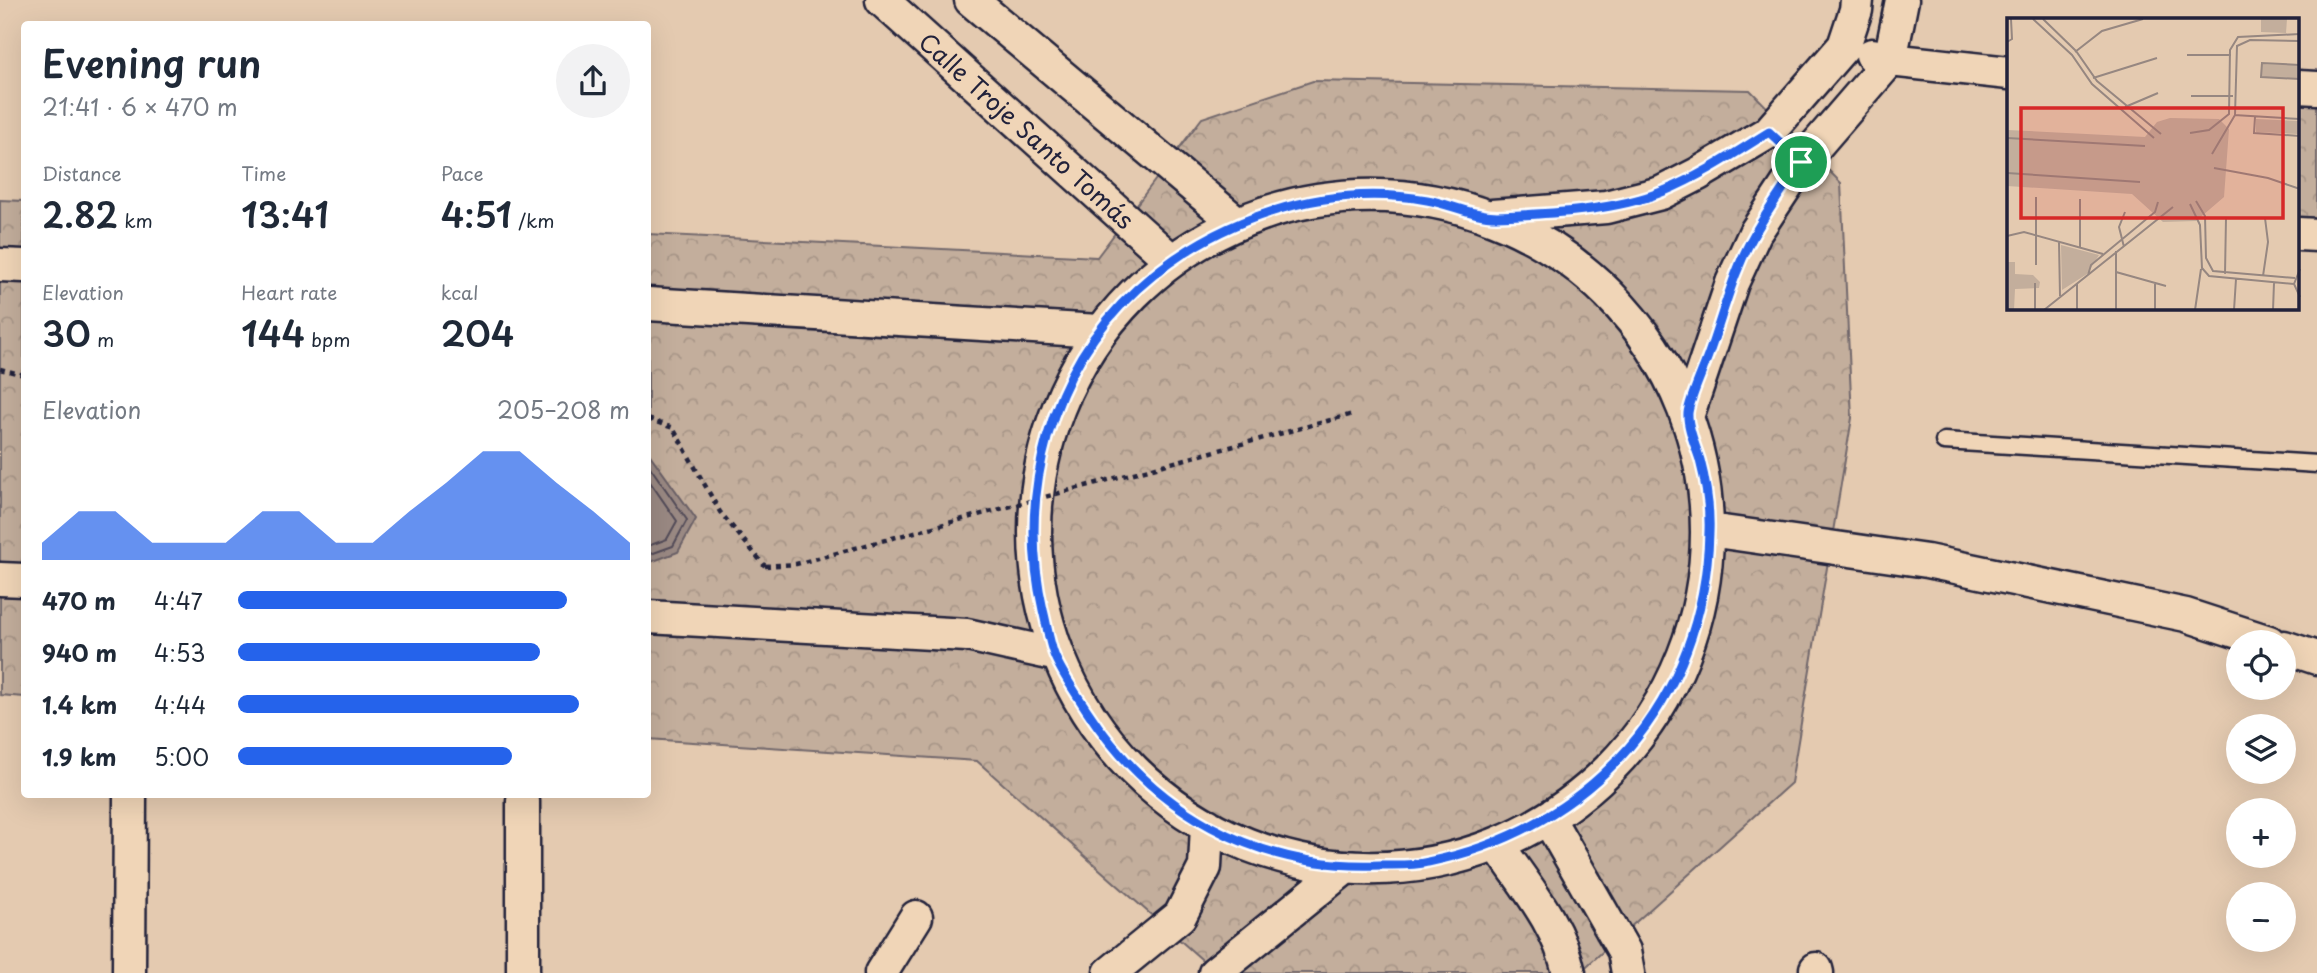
<!DOCTYPE html>
<html lang="en">
<head>
<meta charset="utf-8">
<style>
	:root { --surface:#fff; --page:#f2f2f3; --text:#1f2937; --muted:#747a83; --accent:#2563eb }
	body { margin:0; font-family:"Playpen Sans",sans-serif; background:var(--page); color:var(--text); height:100vh; display:flex; flex-direction:column; font-size:26px; white-space:nowrap }
	* { box-sizing:border-box; margin:0 }
	p { font-size:23px; color:var(--muted) }
	.icon { flex:none; width:38px; height:38px; fill:none; stroke:currentColor; stroke-width:2; stroke-linecap:round; stroke-linejoin:round }
	.map { position:relative; flex:1; overflow:hidden }
	.side { position:absolute; left:21px; top:21px; width:630px; height:777px; display:flex; flex-direction:column; background:var(--surface); border-radius:7px; box-shadow:0 7px 28px #0002 }
	.side>* { flex:none }
	.controls { position:absolute; left:2226px; top:630px; display:grid; gap:14px }
	.controls a { display:grid; place-items:center; width:70px; height:70px; border-radius:50%; background:var(--surface); box-shadow:0 7px 28px #0002; font-size:35px }
	.pin { position:absolute; display:grid; place-items:center; width:60px; height:60px; color:#fff; margin:-30px; border:4px solid #fff; border-radius:50%; box-shadow:0 2px 7px #0007 }
	.round { display:grid; place-items:center; flex:none; width:74px; height:74px; border-radius:37px; background:var(--page) }
	.overview { display:flex; align-items:center; justify-content:space-between; height:119px; padding:0 21px }
	h1 { font-size:38px; font-weight:600; line-height:52px }
	.stats { display:grid; grid-template-columns:repeat(3,1fr); gap:10px; height:119px; padding:7px 21px }
	.stats div { display:grid; align-content:center }
	.stats b { font-size:35px; font-weight:600 }
	.stats small { font-size:19px; font-weight:400 }
	.stats p { font-size:19px }
	.chart { height:196px; padding:14px 21px }
	.chart p { display:flex; justify-content:space-between }
	.chart svg { width:100%; height:126px; margin-top:7px; fill:var(--accent); opacity:.7 }
	ul { padding:0 21px; list-style:none; font-size:23px }
	li { display:grid; grid-template-columns:112px 84px 1fr; align-items:center; height:52px }
	li i { height:18px; border-radius:9px; background:var(--accent) }
	.map>svg:first-child { display:block }
</style>
</head>
<body>
<div class="map">
<svg width="2317" height="973" viewBox="0 0 2317 973">
	<defs>
		<pattern id="park-crowns" width="20" height="18" patternUnits="userSpaceOnUse" patternTransform="scale(1.75)"><rect width="20" height="18" fill="#c3ae9c"/><path d="M2 6a3 3 0 1 1 6 0M12 15a3 3 0 1 1 6 0" fill="none" stroke="#a79587"/></pattern>
	</defs>
	<rect width="100%" height="100%" fill="#e4cab0"/>
	<filter id="ink" filterUnits="userSpaceOnUse"><feTurbulence type="fractalNoise" baseFrequency=".0143" numOctaves="2"/><feDisplacementMap in="SourceGraphic" scale="14" xChannelSelector="R" yChannelSelector="G"/><feConvolveMatrix kernelMatrix="1 2 1 2 8 2 1 2 1" color-interpolation-filters="sRGB"/></filter>
	<g filter="url(#ink)">
		<path fill="url(#park-crowns)" stroke="#72686c" stroke-width="2" d="M1313,81L1750,90L1841,183L1852,418L1791,783L1579,973H1217L977,761L648,739V234L1097,257L1202,118Z
			M2298,99L2317,100V218L2298,217Z
			M0,200L24,201V697L0,695Z"/>
		<path fill="#9a8983" stroke="#6a6066" stroke-width="2" d="M648,452L696,519L678,552L648,563Z"/>
		<g fill="none" stroke-linecap="round" stroke-linejoin="round">
			<path stroke="#524b58" stroke-width="2" d="M648,464L687,520L673,546L648,555
				M648,479L677,521L667,539L648,546"/>
			<g stroke="#22223b" stroke-width="21">
				<path id="lane" d="M1944,441L2317,464"/>
			</g>
			<g stroke="#22223b" stroke-width="37">
				<path id="street" d="M882,0L1171,260
					M971,0L1237,223
					M1872,55L1890,60L2009,73
					M2298,87L2317,88
					M1035 532a336 336 0 1 1 672 0a336 336 0 1 1-672 0Z
					M1492,216L1606,207L1661,193L1698,174L1769,132L1844,46L1856,10L1857,0
					M2298,234L2317,235
					M0,265L24,266
					M648,304L1099,331
					M1688,414L1732,283L1755,233L1802,162L1890,60L1902,0
					M1709,530L1927,561L2186,615L2269,642
					M0,579L24,580
					M648,617L967,635L1053,654
					M2284,647L2317,658
					M523,801V973
					M1548,818L1624,951L1628,973
					M1497,844C1524,884 1559,924 1569,973
					M1816,969L1817,973
					M129,973L130,794
					M881,973L916,917
					M1110,973L1180,916L1205,867L1207,825
					M1215,973L1346,867"/>
			</g>
			<path stroke="#22223b" stroke-width="4.5" stroke-dasharray="5 5" stroke-linecap="butt" d="M0,369L24,375
				M648,419L673,428L720,512L765,566"/>
			<use href="#lane" stroke="#f0d5b7" stroke-width="16"/>
			<use href="#street" stroke="#f0d5b7" stroke-width="32"/>
			<path stroke="#22223b" stroke-width="4.5" stroke-dasharray="5 5" stroke-linecap="butt" d="M765,566L796,564L1353,414"/>
		</g>
	</g>
	<g fill="none" stroke-linecap="round" stroke-linejoin="round" filter="url(#ink)">
		<g stroke="#fff" stroke-width="14">
			<path id="route" d="M1769,132L1801,162C1786,185 1769,208 1755,233C1733,271 1723,315 1708,356C1703,370 1689,401 1688,413C1687,427 1696,447 1700,460C1706,483 1710,508 1709,532C1705,701 1592,829 1428,862C1413,866 1396,865 1380,865C1257,870 1152,811 1086,709C1075,692 1063,675 1055,657C1049,643 1047,625 1043,610C1017,496 1049,370 1137,289C1214,219 1323,182 1427,200C1450,204 1473,216 1497,216C1548,214 1616,211 1664,191C1701,176 1735,153 1769,132Z"/>
		</g>
		<use href="#route" stroke="#2563eb" stroke-width="9"/>
	</g>
	<g text-anchor="middle" dominant-baseline="central" stroke-width="5" stroke-linejoin="round" paint-order="stroke">
		<g font-size="24" fill="#22223b" stroke="#f0d5b7">
			<text transform="translate(1027 130) rotate(42)">Calle Troje Santo Tomás</text>
		</g>
	</g>
	<g transform="translate(2007 18)">
		<rect width="292" height="292" fill="#e4cab0"/>
		<path d="M254,1H280L279,15L254,14ZM255,46L292,47V61L255,59ZM163,100L212,101L222,111L217,179L189,203L156,204L125,176L0,168V112L138,119L150,104ZM249,101L292,103V116L249,114ZM54,227L92,237L80,256L55,272ZM0,244H8V256L26,257L33,264L32,270L8,271L7,292H0Z" fill="#c3ae9c"/>
		<path fill="none" stroke="#968781" stroke-width="2" d="M26,1L65,37L85,66L147,120M36,1L69,33L90,63L154,116M0,24L5,21L4,1M68,34L95,13L136,1M180,37H224M293,47L255,45L254,59L293,61M86,60L150,40M184,78H226M118,89L151,75M227,97L293,101M248,99L247,115L293,118M183,115L202,112L222,96L223,32L231,19L293,16M0,120L138,128M205,136L228,97L230,28L243,22L293,23M207,150L261,160L293,171M0,155L133,164M73,181V230M189,183L198,198L199,240L206,253L288,260M183,186L193,207L195,250L202,258L287,266M0,218L17,214L96,236M52,224L53,278M117,229L112,209L118,194M109,233V292M29,247V179M293,251L287,266L293,279M109,254L159,268M218,256L219,200M81,257L84,247L148,194L151,184M256,258L261,224L258,200M70,266V292M28,292V265M37,292L166,189M148,292V266M188,292L194,251M227,292L229,261M266,292L267,265"/>
		<path fill="#d62828" fill-opacity="0.15" stroke="#d62828" stroke-width="3.5" d="M14,90H276V200H14Z"/>
		<rect width="292" height="292" fill="none" stroke="#22223b" stroke-width="3.5"/>
	</g>
</svg>
<div class="controls">
<a><svg class="icon" aria-label="locate" viewBox="0 0 24 24"><circle cx="12" cy="12" r="6"/><path d="M12 2v4M12 18v4M2 12h4M18 12h4"/></svg></a>
<a><svg class="icon" aria-label="layers" viewBox="0 0 24 24"><path d="M12 4l9 5-9 5-9-5zM3 14l9 5 9-5"/></svg></a>
<a>+</a>
<a>−</a>
</div>
<div class="pin" style="left:1801px;top:162px;background:#1e9e55"><svg class="icon" aria-label="arrive" viewBox="0 0 24 24"><path d="M6 21V4h12l-3 4 3 4H6"/></svg></div>
<section class="side">
<div class="overview"><div><h1>Evening run</h1><p>21:41 · 6 × 470 m</p></div><a class="round"><svg class="icon" aria-label="share" viewBox="0 0 24 24"><path d="M12 15V3M7 8l5-5 5 5M5 13v7h14v-7"/></svg></a></div>
<div class="stats">
<div><p>Distance</p><b>2.82<small> km</small></b></div>
<div><p>Time</p><b>13:41</b></div>
<div><p>Pace</p><b>4:51<small> /km</small></b></div>
</div>
<div class="stats">
<div><p>Elevation</p><b>30<small> m</small></b></div>
<div><p>Heart rate</p><b>144<small> bpm</small></b></div>
<div><p>kcal</p><b>204</b></div>
</div>
<div class="chart"><p><span>Elevation</span>205–208 m</p>
<svg viewBox="0 0 160 44" preserveAspectRatio="none"><path d="M0 44V38L10 27L20 27L30 38L40 38L50 38L60 27L70 27L80 38L90 38L100 27L110 17L120 6L130 6L140 17L150 27L160 38V44z"/></svg>
</div>
<ul>
<li><b>470 m</b>4:47<i style="width:84%"></i></li>
<li><b>940 m</b>4:53<i style="width:77%"></i></li>
<li><b>1.4 km</b>4:44<i style="width:87%"></i></li>
<li><b>1.9 km</b>5:00<i style="width:70%"></i></li>
</ul>
</section>
</div>
</body>
</html>
